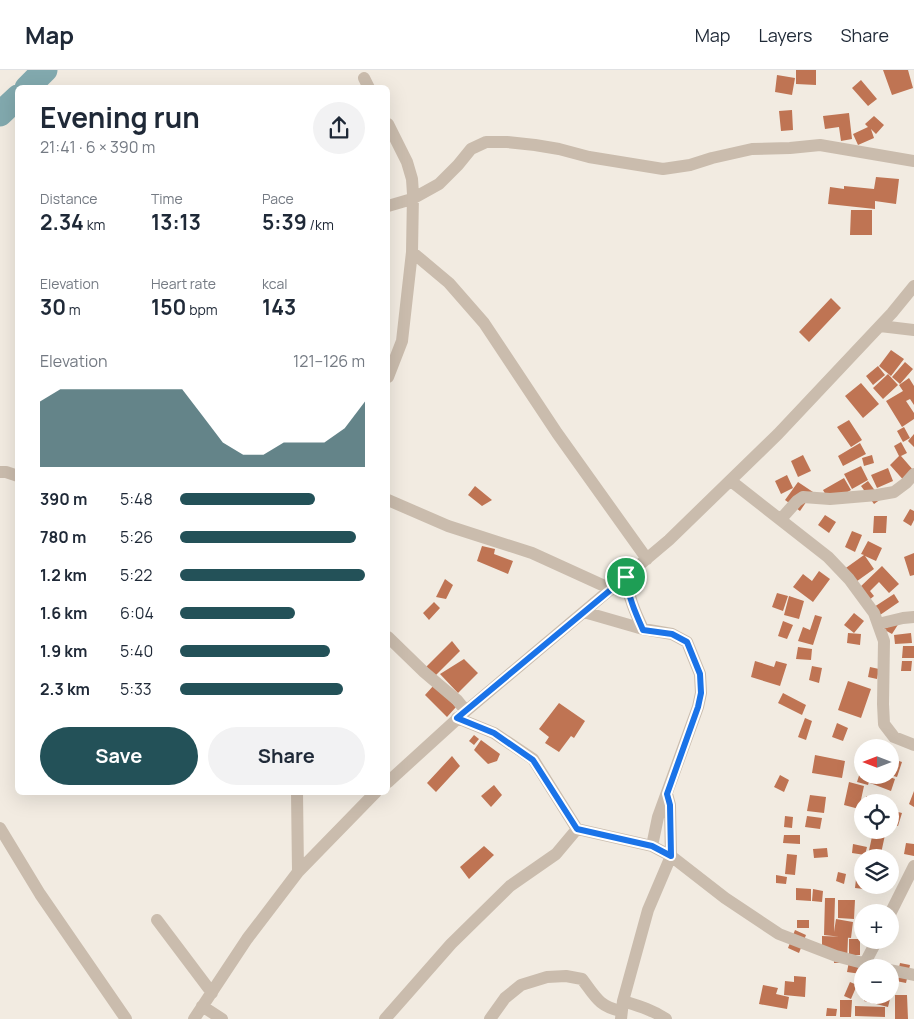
<!DOCTYPE html>
<html lang="en">
<head>
<meta charset="utf-8">
<style>
	:root { --surface:#fff; --page:#f2f2f3; --text:#1f2937; --muted:#747a83; --line:#e0e1e3; --accent:#235158 }
	body { margin:0; font-family:Manrope,sans-serif; background:var(--page); color:var(--text); height:100vh; display:flex; flex-direction:column; font-size:19px; white-space:nowrap }
	* { box-sizing:border-box; margin:0 }
	p { font-size:16px; color:var(--muted) }
	.icon { flex:none; width:28px; height:28px; fill:none; stroke:currentColor; stroke-width:2; stroke-linecap:round; stroke-linejoin:round }
	.map { position:relative; flex:1; overflow:hidden }
	.details { position:absolute; left:15px; top:15px; width:375px; height:710px; display:flex; flex-direction:column; background:var(--surface); border-radius:8px; box-shadow:0 5px 20px #0002 }
	.details>* { flex:none }
	.needle { width:32px; rotate:270deg }
	.fabs { position:absolute; left:854px; top:669px; display:grid; gap:10px }
	.fabs a { display:grid; place-items:center; width:45px; height:45px; border-radius:50%; background:var(--surface); box-shadow:0 5px 20px #0002; font-size:25px }
	.pin { position:absolute; display:grid; place-items:center; width:42px; height:42px; color:#fff; margin:-21px; border:2px solid #fff; border-radius:50%; box-shadow:0 1px 5px #0007 }
	.round { display:grid; place-items:center; flex:none; width:52px; height:52px; border-radius:26px; background:var(--page) }
	.overview { display:flex; align-items:center; justify-content:space-between; height:85px; padding:0 25px }
	h1 { font-size:28px; font-weight:700; line-height:38px }
	.figures { display:grid; grid-template-columns:repeat(3,1fr); gap:8px; height:85px; padding:5px 25px }
	.figures div { display:grid; align-content:center }
	.figures b { font-size:21px; font-weight:700 }
	.figures small { font-size:14px; font-weight:400 }
	.figures p { font-size:14px }
	.chart { height:140px; padding:10px 25px }
	.chart p { display:flex; justify-content:space-between }
	.chart svg { width:100%; height:90px; margin-top:5px; fill:var(--accent); opacity:.7 }
	.cta { display:flex; gap:10px; margin-top:auto; padding:10px 25px }
	.cta a { flex:1; height:58px; border-radius:30px; background:var(--accent); color:#fff; font-size:20px; font-weight:700; line-height:58px; text-align:center }
	.cta a+a { background:var(--page); color:var(--text) }
	ul { padding:0 25px; list-style:none; font-size:16px }
	li { display:grid; grid-template-columns:80px 60px 1fr; align-items:center; height:38px }
	li i { height:12px; border-radius:6px; background:var(--accent) }
	header { display:flex; align-items:center; gap:30px; box-sizing:border-box; height:70px; padding:0 25px; background:var(--surface); border-bottom:1px solid var(--line) }
	header strong { font-size:24px }
	nav { display:flex; gap:28px; margin-inline-start:auto; font-size:18px }
	.map>svg:first-child { display:block }
</style>
</head>
<body>
<header>
<strong>Map</strong>
<nav><a>Map</a><a>Layers</a><a>Share</a></nav>
</header>
<div class="map">
<svg width="914" height="949" viewBox="0 0 914 949">
	<rect width="100%" height="100%" fill="#f2ebe1"/>
	<g fill="none" stroke-linecap="round" stroke-linejoin="round">
		<path stroke="#82a9ae" stroke-width="25" d="M27,18L45,0
			M0,44L18,27"/>
	</g>
	<path fill="#bf7453" d="M796,0H816V15L796,14Z
		M883,0H908L913,18L892,25Z
		M777,5L795,8L792,25L775,22Z
		M861,10L877,29L868,36L852,18Z
		M792,40L793,60L781,61L779,41Z
		M849,43L852,69L841,71L839,57L825,59L823,46Z
		M874,46L884,55L876,64L871,59L874,68L858,75L853,64L868,57L865,54Z
		M876,107L899,109L896,134L875,131V139L828,134L830,117L844,119V116L874,119Z
		M851,140H872V165H850Z
		M831,228L841,238L809,272L799,262Z
		M891,280L904,289L891,306L879,296Z
		M905,292L913,299L900,314L892,307Z
		M878,296L885,305L873,315L866,306Z
		M888,304L898,315L883,329L873,318Z
		M909,308L914,316V335L910,329L906,331L914,343V349L902,357L886,331L903,321L899,315Z
		M861,313L879,334L863,348L845,326Z
		M849,350L862,370L851,377L837,357Z
		M904,357L910,368L903,372L897,361Z
		M914,364V377L908,371Z
		M901,372L907,383L901,386L914,401L907,414L890,395L899,386L894,376Z
		M860,373L866,384L843,396L838,386Z
		M803,385L811,401L798,407L791,391Z
		M872,385L874,393L864,396L862,388Z
		M861,396L868,410L852,419L844,404Z
		M888,398L893,411L877,418L871,405Z
		M787,405L793,418L781,424L775,411Z
		M844,408L851,420L830,432L823,420Z
		M868,411L881,429L874,434L861,416Z
		M798,412L813,422L800,441L785,430Z
		M475,416L492,430L482,436L468,425Z
		M910,439L914,441V450L911,456L903,451Z
		M825,445L836,452L829,463L818,455Z
		M874,446H887L886,463H873Z
		M852,461L862,465L855,482L845,477Z
		M868,471L882,478L876,491L865,486L874,499L853,514L843,500L864,485L861,484Z
		M482,476L495,479L494,484L513,491L508,504L477,491Z
		M914,483V505L910,506L904,487Z
		M882,496L899,514L889,523L879,512L870,521L874,526L868,531L858,519Z
		M819,501L830,509L813,532L793,517L803,504L812,511Z
		M445,509L453,515L446,529L436,527Z
		M777,523L788,526L783,541L772,537Z
		M894,524L899,532L880,545L874,537Z
		M789,526L804,531L799,549L784,545Z
		M434,532L440,538L429,550L423,543Z
		M854,543L864,551L854,563L844,555Z
		M815,545L822,547L813,575L798,571L803,557L810,560Z
		M783,551L793,555L787,569L778,566Z
		M899,553L892,564L883,559Z
		M848,563L861,564L860,575L847,573Z
		M911,563L912,573L895,574L894,565Z
		M452,571L460,581L435,606L426,597Z
		M903,576H914V588H902Z
		M798,577L812,579L811,590L796,589Z
		M464,589L478,603L458,623L440,604Z
		M755,591L774,597L776,591L787,594L780,616L751,607Z
		M902,591H912L911,601H901Z
		M812,596L822,598L819,613L809,610Z
		M870,597L879,599L877,609L868,607Z
		M848,611L871,619L861,648L838,640Z
		M434,615L456,637L447,647L425,625Z
		M783,623L806,635L802,645L778,633Z
		M559,633L585,651L574,668L571,666L559,682L545,673L549,667L539,659Z
		M805,648L812,651L806,670L798,667Z
		M837,653L848,658L843,671L832,667Z
		M474,665L479,669L474,675L469,671Z
		M481,670L500,684L497,691L488,694L474,680Z
		M815,685L845,691L842,708L812,703Z
		M452,686L460,696L436,722L427,713Z
		M890,688L902,692L897,707L890,705Z
		M862,696V705H871L868,715L857,712Z
		M780,705L789,710L784,722L774,717Z
		M873,705H885L895,709L891,721L870,713Z
		M849,712L864,716L859,739L844,735Z
		M494,715L502,725L491,737L481,726Z
		M914,721V737L909,734Z
		M810,725L826,727L824,743L807,741Z
		M866,726L884,727L883,732H866Z
		M890,740L902,743L898,756L890,754Z
		M785,746L793,747L792,758L784,757Z
		M807,746L822,748L820,759L805,757Z
		M873,762L885,765L880,788L868,785Z
		M784,765H800V774L783,773Z
		M906,773L914,774V786L904,784Z
		M853,774L867,777L865,785L852,783Z
		M484,776L494,785L469,809L460,797Z
		M827,778L828,787L814,788L813,779Z
		M787,784L797,785L795,805L785,804Z
		M838,802L846,804L844,814L836,811Z
		M776,805L787,807L786,814L776,813Z
		M856,809L862,810V815H865L864,819L855,818Z
		M796,818L811,819V831L796,830Z
		M813,819L823,821L822,832L812,831Z
		M825,828H835L834,862L836,849L853,852L851,868L824,865Z
		M838,830H855L854,849L838,848Z
		M797,850H809V858H797Z
		M795,860L806,865L799,883L788,878Z
		M822,866L848,867L847,893H834V879H822Z
		M849,869H860V885H849Z
		M850,886L864,888L861,904L847,902Z
		M900,893L910,895L906,913L896,911Z
		M794,906L806,907L805,927L784,925L785,911L794,912Z
		M850,912L857,915L851,929L844,926Z
		M763,915L778,918L776,924L789,927L787,939L759,934Z
		M866,925H891L888,937L864,931Z
		M895,925H907L908,949H895Z
		M840,930H852L851,947H840Z
		M855,936L885,937V947L855,946Z
		M827,938L837,939L836,946H826Z"/>
	<g fill="none" stroke-linecap="round" stroke-linejoin="round">
		<path stroke="#cabcad" stroke-width="12" d="M364,8L369,18
			M388,54L407,92L412,109L413,124L412,182L402,271L388,307
			M388,136L412,129L439,114L458,95L471,79L486,72H507L535,75L559,79L589,87L663,99L690,95L712,88L752,79L790,78L820,75L914,91
			M412,182L449,213L484,253L557,363L647,489
			M880,256L914,260
			M0,402H6L18,406
			M731,411L828,487L849,509L874,543L884,571L883,634L884,654L894,667L914,675
			M388,430L448,456L532,483L611,519
			M781,449L797,431L803,427L830,429L877,425L894,422L906,413L914,404
			M626,507C628,526 635,542 643,559
			M584,542L643,559L672,564L687,572L700,604L701,623L698,637L658,747L652,776
			M878,554L903,548L914,547
			M388,567L424,602L457,630L466,641
			M457,648L494,663L533,689L577,759L652,776L671,786L725,828L779,864L836,886L882,898
			M388,712L466,641L669,470L778,364L892,243L914,216
			M297,722L298,802
			M0,758L40,824L126,949
			M890,844L914,796
			M157,850L212,923
			M865,893L877,870
			M890,900L914,905
			M623,931C639,936 653,940 666,949
			M202,936L222,949
			M194,949L247,869L298,802L376,722
			M385,949L451,874L510,816L556,784L577,759
			M490,949L505,928L521,915L547,907L566,906L582,909C595,926 599,937 621,941
			M621,949L623,931L648,840L671,786L670,735L667,724"/>
	</g>
	<g fill="none" stroke-linecap="round" stroke-linejoin="round">
		<g stroke="#fff" stroke-width="10">
			<path id="route" d="M626,507C628,526 635,542 643,560L672,564L687,572L700,604L701,623L698,637L667,724L670,735L671,786L652,776L577,759L533,690L494,663L457,648Z"/>
		</g>
		<use href="#route" stroke="#1a73e8" stroke-width="6"/>
	</g>
</svg>
<div class="fabs">
<a><svg class="needle" viewBox="-14 -14 28 28"><path d="M0-13l5 13h-10z" fill="#e53935"/><path d="M0 13l5-13h-10z" fill="#747a83"/></svg></a>
<a><svg class="icon" aria-label="locate" viewBox="0 0 24 24"><circle cx="12" cy="12" r="6"/><path d="M12 2v4M12 18v4M2 12h4M18 12h4"/></svg></a>
<a><svg class="icon" aria-label="layers" viewBox="0 0 24 24"><path d="M12 4l9 5-9 5-9-5zM3 14l9 5 9-5"/></svg></a>
<a>+</a>
<a>−</a>
</div>
<div class="pin" style="left:626px;top:507px;background:#1e9e55"><svg class="icon" aria-label="arrive" viewBox="0 0 24 24"><path d="M6 21V4h12l-3 4 3 4H6"/></svg></div>
<section class="details">
<div class="overview"><div><h1>Evening run</h1><p>21:41 · 6 × 390 m</p></div><a class="round"><svg class="icon" aria-label="share" viewBox="0 0 24 24"><path d="M12 15V3M7 8l5-5 5 5M5 13v7h14v-7"/></svg></a></div>
<div class="figures">
<div><p>Distance</p><b>2.34<small> km</small></b></div>
<div><p>Time</p><b>13:13</b></div>
<div><p>Pace</p><b>5:39<small> /km</small></b></div>
</div>
<div class="figures">
<div><p>Elevation</p><b>30<small> m</small></b></div>
<div><p>Heart rate</p><b>150<small> bpm</small></b></div>
<div><p>kcal</p><b>143</b></div>
</div>
<div class="chart"><p><span>Elevation</span>121–126 m</p>
<svg viewBox="0 0 160 44" preserveAspectRatio="none"><path d="M0 44V12L10 6L20 6L30 6L40 6L50 6L60 6L70 6L80 19L90 32L100 38L110 38L120 32L130 32L140 32L150 25L160 12V44z"/></svg>
</div>
<ul>
<li><b>390 m</b>5:48<i style="width:73%"></i></li>
<li><b>780 m</b>5:26<i style="width:95%"></i></li>
<li><b>1.2 km</b>5:22<i style="width:100%"></i></li>
<li><b>1.6 km</b>6:04<i style="width:62%"></i></li>
<li><b>1.9 km</b>5:40<i style="width:81%"></i></li>
<li><b>2.3 km</b>5:33<i style="width:88%"></i></li>
</ul>
<div class="cta"><a>Save</a><a>Share</a></div>
</section>
</div>
</body>
</html>
